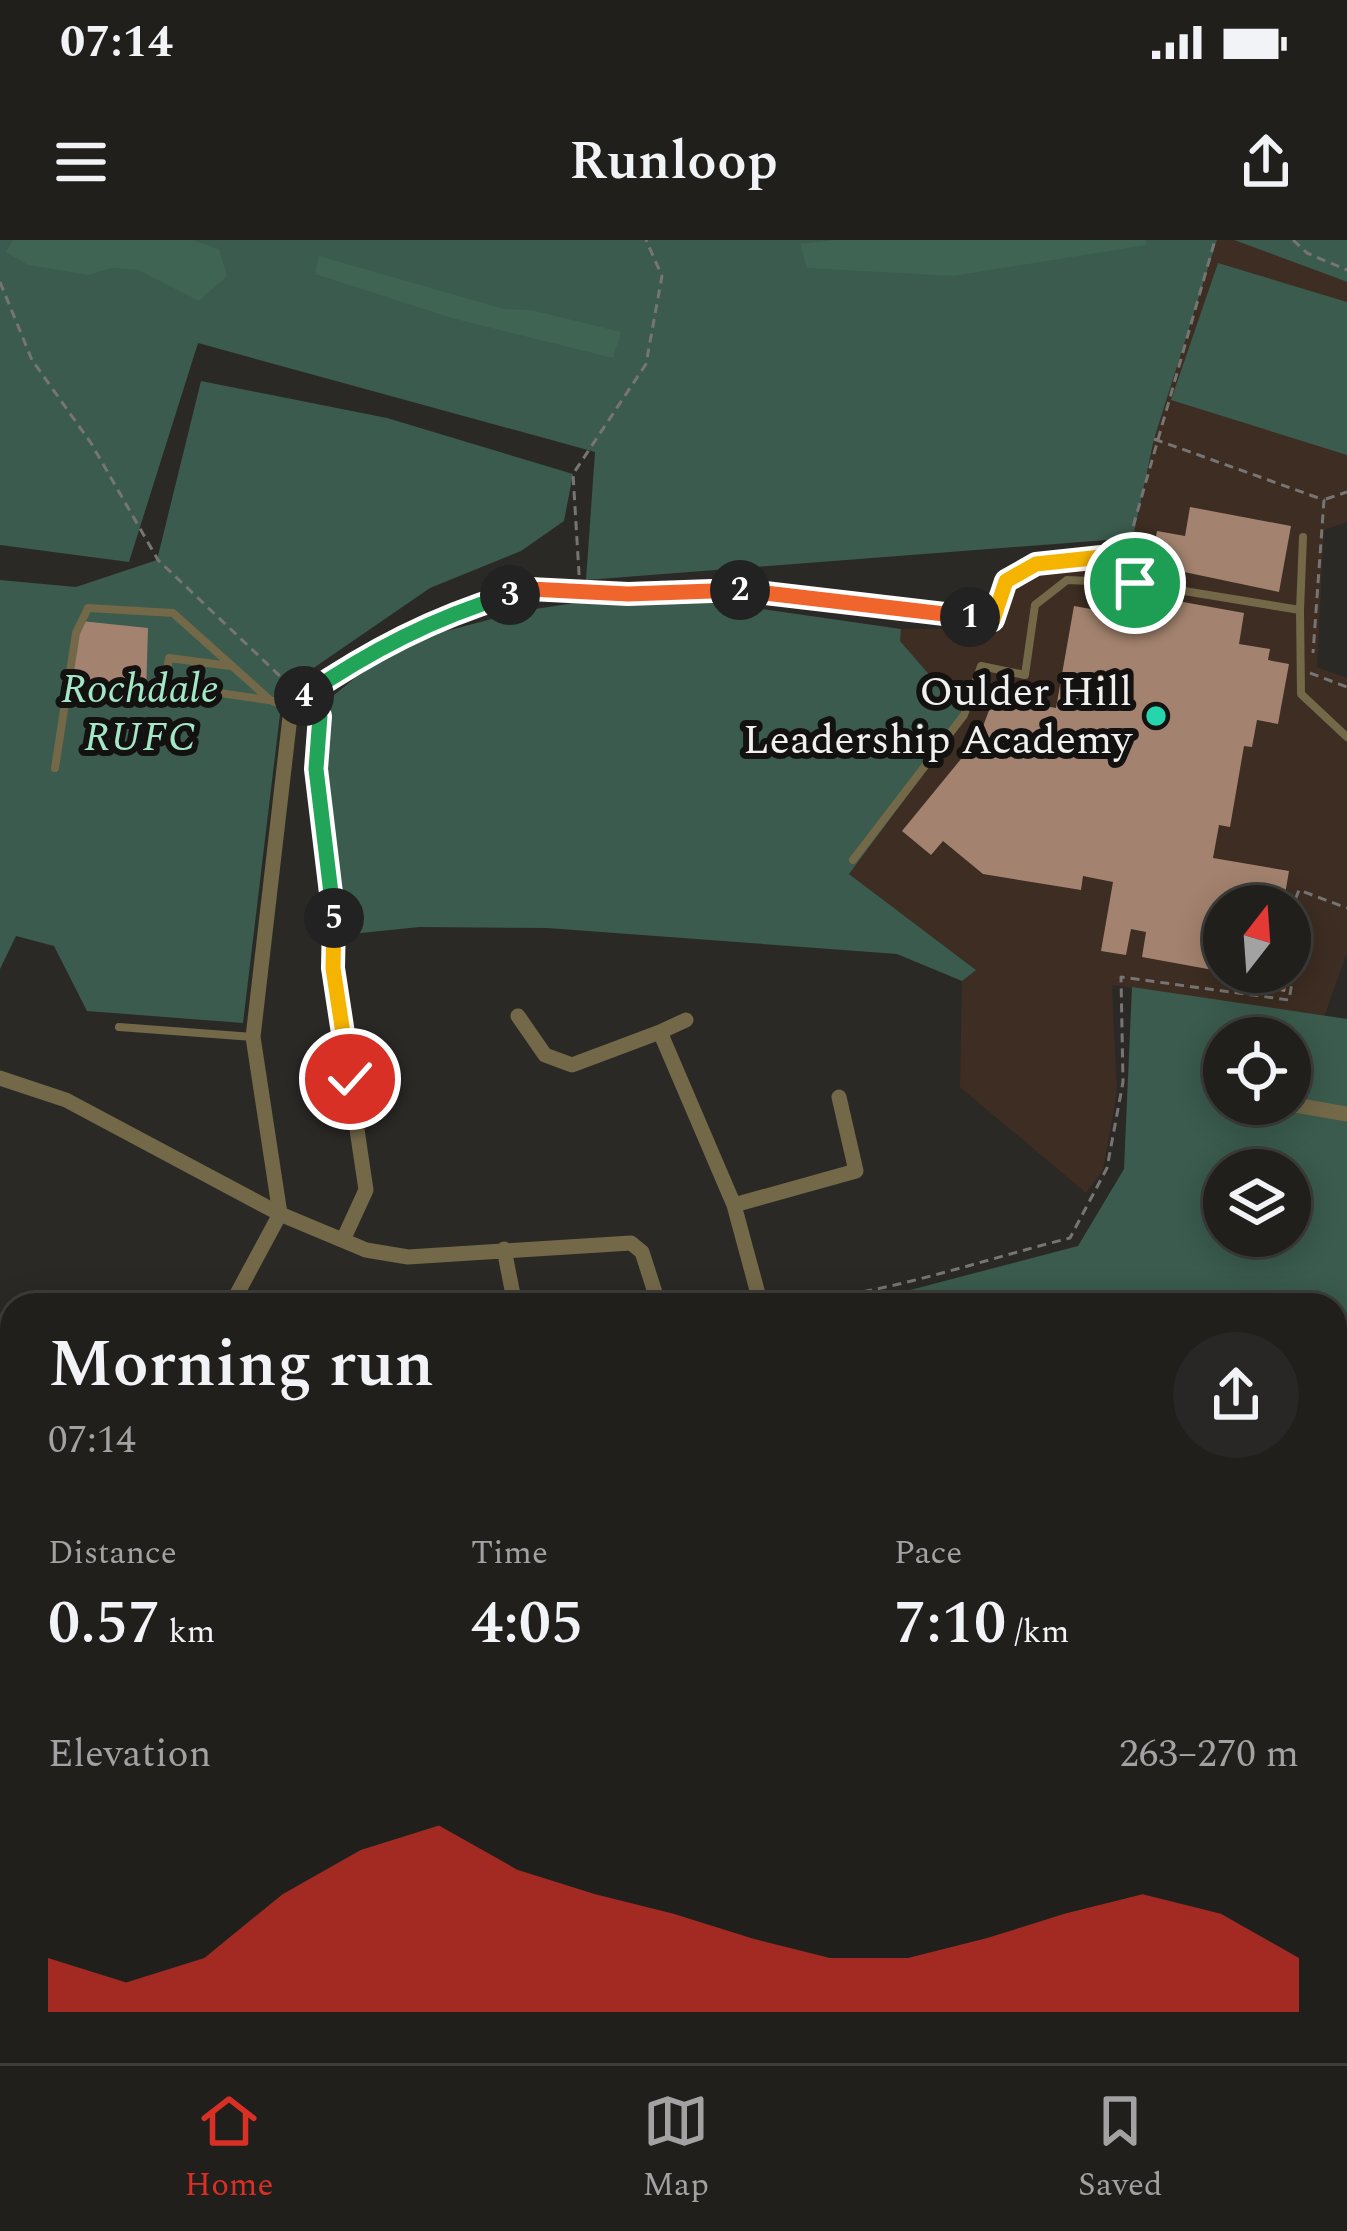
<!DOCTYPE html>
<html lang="en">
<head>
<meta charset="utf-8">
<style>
	:root { --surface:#201f1c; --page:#282725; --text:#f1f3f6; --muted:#a2a2a3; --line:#3d3d3b; --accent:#d93025 }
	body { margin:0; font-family:Spectral,serif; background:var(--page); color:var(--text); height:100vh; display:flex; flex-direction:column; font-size:45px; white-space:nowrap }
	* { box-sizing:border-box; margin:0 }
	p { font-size:39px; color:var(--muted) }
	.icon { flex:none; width:66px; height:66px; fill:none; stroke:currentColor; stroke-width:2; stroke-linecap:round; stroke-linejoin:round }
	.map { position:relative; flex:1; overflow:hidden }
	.details { position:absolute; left:0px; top:1053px; width:1347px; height:771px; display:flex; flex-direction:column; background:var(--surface); border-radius:36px 36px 0 0; box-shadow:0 6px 30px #0003,0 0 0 3px var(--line) }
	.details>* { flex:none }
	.needle { width:78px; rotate:17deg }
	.fabs { position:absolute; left:1203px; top:645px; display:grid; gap:24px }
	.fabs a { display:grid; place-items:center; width:108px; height:108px; border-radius:50%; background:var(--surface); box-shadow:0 6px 30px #0003,0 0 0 3px var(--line); font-size:60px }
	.pin { position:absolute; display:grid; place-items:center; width:102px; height:102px; color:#fff; margin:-51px; border:6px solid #fff; border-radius:50%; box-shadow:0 3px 12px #0007 }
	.km { position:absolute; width:60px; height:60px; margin:-30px; border-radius:50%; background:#222; color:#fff; font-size:33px; line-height:60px; text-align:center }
	.round { display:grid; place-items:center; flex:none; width:126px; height:126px; border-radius:63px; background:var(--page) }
	.overview { display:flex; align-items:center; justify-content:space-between; height:204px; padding:0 48px }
	h1 { font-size:66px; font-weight:600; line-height:90px }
	.figures { display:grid; grid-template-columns:repeat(3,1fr); gap:18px; height:204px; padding:12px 48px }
	.figures div { display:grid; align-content:center }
	.figures b { font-size:60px; font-weight:600 }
	.figures small { font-size:33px; font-weight:400 }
	.figures p { font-size:33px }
	.chart { height:336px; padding:24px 48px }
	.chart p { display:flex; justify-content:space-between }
	.chart svg { width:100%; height:216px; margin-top:12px; fill:var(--accent); opacity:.7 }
	.status { display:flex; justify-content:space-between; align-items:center; height:84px; padding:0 60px; background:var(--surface); direction:ltr }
	.status svg { height:33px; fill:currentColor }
	header { display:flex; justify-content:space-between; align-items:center; height:156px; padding:0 48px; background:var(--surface); font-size:54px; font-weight:600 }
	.dock { display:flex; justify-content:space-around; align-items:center; height:168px; border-top:3px solid var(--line); background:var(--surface); font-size:33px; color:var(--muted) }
	.dock a { display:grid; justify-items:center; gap:6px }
	.dock .on { color:var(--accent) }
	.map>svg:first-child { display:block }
</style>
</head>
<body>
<div class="status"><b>07:14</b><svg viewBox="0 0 49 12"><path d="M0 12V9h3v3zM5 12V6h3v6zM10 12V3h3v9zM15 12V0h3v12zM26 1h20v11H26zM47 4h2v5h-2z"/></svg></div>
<header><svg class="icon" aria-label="menu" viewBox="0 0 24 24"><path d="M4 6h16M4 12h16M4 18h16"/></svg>Runloop<svg class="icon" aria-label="share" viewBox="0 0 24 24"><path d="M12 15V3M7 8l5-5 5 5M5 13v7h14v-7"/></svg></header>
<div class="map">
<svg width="1347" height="1823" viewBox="0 0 1347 1823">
	<rect width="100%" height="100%" fill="#2b2926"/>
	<path fill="#3d2d22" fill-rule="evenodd" d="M1217,0H1234L1347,42V282L1324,290L1317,427L1347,438V713L1324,777L1112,745L1117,853L1103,930L1086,953L960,847L962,741L975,729L849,634L966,477L899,401L901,389H995L1008,348L1040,328L1121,320L1130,314L1154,199ZM1224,666H1290V732H1224Z"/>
	<path fill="#3a5b4d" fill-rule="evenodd" d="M0,0H1217L1154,199L1133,298L586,340L595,212L198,103L129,322L0,305Z
		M1234,0H1347V42L1342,40Z
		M1218,23L1347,62V215L1171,160Z
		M201,141L387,178L573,234L564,281L521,311L430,348L283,449L243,783L87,771L54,706L16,696L0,729V340L76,347L157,320Z
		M685,358L901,389L900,401L966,477L849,634L976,730L962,741L897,714L547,688L419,687L342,695L321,529L328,460L396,404L522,371L600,359Z
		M1132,747L1347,779V1795L1335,1793V1065H853L1078,1006L1124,929ZM1224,798H1290V864H1224ZM1224,930H1290V996H1224Z"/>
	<path fill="#406454" d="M13,0H192L219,9L227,36L199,61L138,30L112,28L88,35L28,25L6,12Z
		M834,0H1146V5L953,36L807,28L800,4Z
		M319,16L504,69L531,70L621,92L613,118L452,78L315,34Z"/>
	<path fill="#a3836f" d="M1190,267L1291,286L1279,352L1151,325L1157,291L1185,296Z
		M1150,356L1244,373L1239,404L1270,409L1268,420L1289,424L1278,484L1257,480L1252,507L1244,506L1230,587L1219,585L1213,618L1289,631L1283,666H1224V732L1142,717L1146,692L1131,689L1126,715L1101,711L1113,642L1083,636L1081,650L983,634L943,601L931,615L902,591L979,497L994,457L1056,468L1074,366L1113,373L1111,381L1145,387Z
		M81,381L148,388L146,455L70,447Z
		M1226,732H1289L1285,752L1224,741Z
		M0,1611H9L12,1656H4Z
		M0,1729H12V1750H0Z
		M0,1796H12V1812H22V1823H0Z
		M1086,1812H1132L1136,1813L1134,1823H1084Z
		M1141,1814L1180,1821V1823H1140Z"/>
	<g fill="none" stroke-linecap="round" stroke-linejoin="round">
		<path stroke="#777573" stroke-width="3" stroke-dasharray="9 6" stroke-linecap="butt" d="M1293,0L1307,13L1347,30
			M0,42L32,120L91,203L158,320L301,456
			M1154,199L1324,260L1313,413
			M1326,259L1347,252
			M1125,315L1215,0
			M580,350L573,234L646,124L662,36L646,0
			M1310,433L1347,447
			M1290,673L1299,650L1347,668
			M333,714C335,633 313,556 320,475L302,457L373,409L447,374L530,349L628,354L728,348L993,380L1005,341L1036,324L1130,314L1140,317L1138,329
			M774,1063C873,1059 974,1022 1070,998L1107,928L1123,842L1121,737L1289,760L1296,719L1290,712
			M1335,1353L1347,1347
			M1335,1367L1347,1365
			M1335,1568L1340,1535L1347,1528
			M1335,1752L1347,1756"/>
		<path stroke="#736848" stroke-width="8" d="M1300,370L1303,297
			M230,426L169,418L165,445L268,460
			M55,528L76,393L88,368L173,373L270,460L290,468
			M853,620L964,475L981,426L1025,435L1035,365L1067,340L1135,343L1300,370L1301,454L1347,497
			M119,787L253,797
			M1335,1202L1347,1195
			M1335,1209L1347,1214
			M1335,1257L1347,1249
			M1335,1476L1347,1482
			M0,1791H12"/>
		<path stroke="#736848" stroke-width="15" d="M333,728L366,950L343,1000
			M518,776L545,815L572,825L660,792L734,965L761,1065
			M660,792L686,780
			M0,838L66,860L280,974L366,1010L408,1017L631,1003L642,1012L659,1065
			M1226,864L1239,870L1251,864
			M1290,864L1347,874
			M734,965L856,931L839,857
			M280,974L253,797L291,468
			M504,1009L515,1065
			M231,1065L280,974
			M0,1291H12
			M0,1486H12
			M247,1823L248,1812
			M960,1823L961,1812"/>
		<path stroke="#9c8b57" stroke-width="21" d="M0,1699H12
			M1335,1810L1347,1812"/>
	</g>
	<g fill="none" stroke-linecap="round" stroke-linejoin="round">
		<g stroke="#fff" stroke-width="24">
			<path id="split-1" d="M970,377L993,380L1006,341L1036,324L1130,314L1140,317L1135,343"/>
		</g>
		<g stroke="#fff" stroke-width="24">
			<path id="split-2" d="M740,350L970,377"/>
		</g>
		<g stroke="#fff" stroke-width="24">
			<path id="split-3" d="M510,355L530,349L628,354L740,350"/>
		</g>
		<g stroke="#fff" stroke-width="24">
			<path id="split-4" d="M304,456C370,411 433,378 510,355"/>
		</g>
		<g stroke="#fff" stroke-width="24">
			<path id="split-5" d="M304,456L320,476L316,529L334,678"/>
		</g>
		<g stroke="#fff" stroke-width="24">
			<path id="split-6" d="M334,678L333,728L350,839"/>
		</g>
		<use href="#split-1" stroke="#f5b400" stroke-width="15"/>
		<use href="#split-2" stroke="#f0652b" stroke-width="15"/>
		<use href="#split-3" stroke="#f0652b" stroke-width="15"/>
		<use href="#split-4" stroke="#22a559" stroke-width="15"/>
		<use href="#split-5" stroke="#22a559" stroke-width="15"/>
		<use href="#split-6" stroke="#f5b400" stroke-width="15"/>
	</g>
	<circle fill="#27d5ad" stroke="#131210" stroke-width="4.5" cx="1156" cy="476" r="12"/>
	<g text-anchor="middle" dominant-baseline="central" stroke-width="12" stroke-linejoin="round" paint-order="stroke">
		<g font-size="42" font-style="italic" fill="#a3e6c8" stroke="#131210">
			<text x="140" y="449">Rochdale<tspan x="140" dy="48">RUFC</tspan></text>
		</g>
		<g font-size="42" fill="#f1f0ee" stroke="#131210" text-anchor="end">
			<text x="1132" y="452">Oulder Hill<tspan x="1132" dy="48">Leadership Academy</tspan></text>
		</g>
	</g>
</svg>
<div class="fabs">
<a><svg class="needle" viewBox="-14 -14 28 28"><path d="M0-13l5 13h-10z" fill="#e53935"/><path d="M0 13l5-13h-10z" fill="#a2a2a3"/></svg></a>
<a><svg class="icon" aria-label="locate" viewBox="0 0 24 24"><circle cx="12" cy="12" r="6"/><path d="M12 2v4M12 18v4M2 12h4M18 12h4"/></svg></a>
<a><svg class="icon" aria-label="layers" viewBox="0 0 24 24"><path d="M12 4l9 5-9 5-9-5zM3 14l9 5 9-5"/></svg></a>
</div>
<div class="pin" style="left:1135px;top:343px;background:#1e9e55"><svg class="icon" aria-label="arrive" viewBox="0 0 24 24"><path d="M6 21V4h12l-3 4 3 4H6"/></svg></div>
<div class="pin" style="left:350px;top:839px;background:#d93025"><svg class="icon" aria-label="check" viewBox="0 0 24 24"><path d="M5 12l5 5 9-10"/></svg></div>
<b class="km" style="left:970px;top:377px">1</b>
<b class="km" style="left:740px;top:350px">2</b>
<b class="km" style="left:510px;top:355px">3</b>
<b class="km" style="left:304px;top:456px">4</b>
<b class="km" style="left:334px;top:678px">5</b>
<section class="details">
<div class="overview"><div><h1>Morning run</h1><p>07:14</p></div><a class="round"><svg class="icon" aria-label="share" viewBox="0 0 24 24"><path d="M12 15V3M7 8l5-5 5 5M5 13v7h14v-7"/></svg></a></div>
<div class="figures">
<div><p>Distance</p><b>0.57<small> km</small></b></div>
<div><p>Time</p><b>4:05</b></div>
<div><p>Pace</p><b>7:10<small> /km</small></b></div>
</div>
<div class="chart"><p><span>Elevation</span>263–270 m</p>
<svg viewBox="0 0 160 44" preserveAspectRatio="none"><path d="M0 44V33L10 38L20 33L30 20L40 11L50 6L60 15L70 20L80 24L90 29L100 33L110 33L120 29L130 24L140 20L150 24L160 33V44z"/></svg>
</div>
</section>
</div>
<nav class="dock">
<a class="on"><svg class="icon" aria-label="home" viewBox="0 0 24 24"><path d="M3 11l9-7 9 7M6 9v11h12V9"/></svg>Home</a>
<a><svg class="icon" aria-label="map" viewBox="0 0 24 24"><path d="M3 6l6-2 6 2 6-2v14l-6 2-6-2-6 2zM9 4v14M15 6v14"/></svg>Map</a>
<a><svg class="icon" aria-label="saved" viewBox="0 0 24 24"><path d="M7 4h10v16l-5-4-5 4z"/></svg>Saved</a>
</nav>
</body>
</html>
